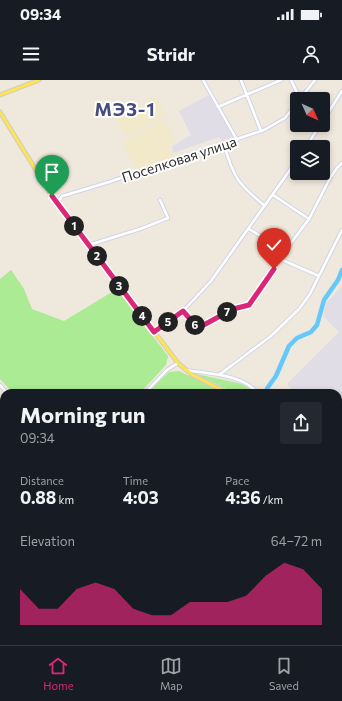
<!DOCTYPE html>
<html lang="en">
<head>
<meta charset="utf-8">
<style>
	:root { --surface:#171b24; --page:#242831; --text:#f1f3f6; --muted:#9ea1a6; --line:#363941; --accent:#db2777 }
	body { margin:0; font-family:Commissioner,sans-serif; background:var(--page); color:var(--text); height:100vh; display:flex; flex-direction:column; font-size:15px; white-space:nowrap }
	* { box-sizing:border-box; margin:0 }
	p { font-size:13px; color:var(--muted) }
	.icon { flex:none; width:22px; height:22px; fill:none; stroke:currentColor; stroke-width:2; stroke-linecap:round; stroke-linejoin:round }
	.map { position:relative; flex:1; overflow:hidden }
	.sheet { position:absolute; left:0px; top:309px; width:342px; height:256px; display:flex; flex-direction:column; background:var(--surface); border-radius:12px 12px 0 0; box-shadow:0 2px 6px #0003 }
	.sheet>* { flex:none }
	.needle { width:26px; rotate:135deg }
	.controls { position:absolute; left:290px; top:12px; display:grid; gap:8px }
	.controls a { display:grid; place-items:center; width:40px; height:40px; border-radius:4px; background:var(--surface); box-shadow:0 2px 6px #0003; font-size:20px }
	.pin { position:absolute; display:grid; place-items:center; width:34px; height:34px; color:#fff; margin:-41px -17px; border-radius:50% 50% 50% 0; rotate:-45deg; box-shadow:0 0 4px #0007 }
	.pin .icon { rotate:45deg }
	.km { position:absolute; width:20px; height:20px; margin:-10px; border-radius:50%; background:#222; color:#fff; font-size:11px; line-height:20px; text-align:center }
	.round { display:grid; place-items:center; flex:none; width:42px; height:42px; border-radius:4px; background:var(--page) }
	.overview { display:flex; align-items:center; justify-content:space-between; height:68px; padding:0 20px }
	h1 { font-size:22px; font-weight:700; line-height:30px }
	.figures { display:grid; grid-template-columns:repeat(3,1fr); gap:6px; height:68px; padding:4px 20px }
	.figures div { display:grid; align-content:center }
	.figures b { font-size:17px; font-weight:700 }
	.figures small { font-size:11px; font-weight:400 }
	.figures p { font-size:11px }
	.chart { height:112px; padding:8px 20px }
	.chart p { display:flex; justify-content:space-between }
	.chart svg { width:100%; height:72px; margin-top:4px; fill:var(--accent); opacity:.7 }
	.status { display:flex; justify-content:space-between; align-items:center; height:28px; padding:0 20px; background:var(--surface); direction:ltr }
	.status svg { height:11px; fill:currentColor }
	header { display:flex; justify-content:space-between; align-items:center; height:52px; padding:0 20px; background:var(--surface); font-size:18px; font-weight:700 }
	.tabs { display:flex; justify-content:space-around; align-items:center; height:56px; border-top:1px solid var(--line); background:var(--surface); font-size:11px; color:var(--muted) }
	.tabs a { display:grid; justify-items:center; gap:2px }
	.tabs .current { color:var(--accent) }
	.map>svg:first-child { display:block }
</style>
</head>
<body>
<div class="status"><b>09:34</b><svg viewBox="0 0 49 12"><path d="M0 12V9h3v3zM5 12V6h3v6zM10 12V3h3v9zM15 12V0h3v12zM26 1h20v11H26zM47 4h2v5h-2z"/></svg></div>
<header><svg class="icon" aria-label="menu" viewBox="0 0 24 24"><path d="M4 6h16M4 12h16M4 18h16"/></svg>Stridr<svg class="icon" aria-label="person" viewBox="0 0 24 24"><circle cx="12" cy="8" r="4"/><path d="M4 21q1-7 8-7t8 7"/></svg></header>
<div class="map">
<svg width="342" height="565" viewBox="0 0 342 565">
	<rect width="100%" height="100%" fill="#efe8dc"/>
	<path fill="#e1dde7" d="M209,15L234,56L222,61L219,57L173,73L172,66L191,55L179,31Z
		M342,206V370L338,366V313H295L287,304L339,252L323,236L326,223Z"/>
	<path fill="#f2e8ca" d="M155,16L166,34L127,57L116,40Z
		M164,39L176,61L169,65L173,75L172,78L137,90L122,63Z
		M338,380L342,385V544L338,550Z"/>
	<path fill="#aaeb93" d="M11,190L24,209L32,229L64,241L117,209L168,276L166,285L140,313H13L0,299V199Z
		M179,291L224,313H147L169,292Z
		M196,294L242,304L256,313H234Z
		M41,561H59L55,565H42Z
		M139,561H210L213,565H135Z"/>
	<path fill="#64c8fc" d="M59,561H139L135,565H55Z"/>
	<g fill="none" stroke-linecap="round" stroke-linejoin="round">
		<path stroke="#64c8fc" stroke-width="4.5" d="M265,313L268,307L276,296L289,266L297,258L311,252L317,245L324,220L338,200L342,190"/>
		<g stroke="#d1d4e6" stroke-width="4.5">
			<path id="minor" d="M203,0L237,60
				M241,0L261,51
				M291,0L300,19
				M300,19L315,0
				M218,27L281,0
				M323,41L342,11
				M224,64C233,97 238,104 265,126
				M306,67L320,45
				M273,115L309,139
				M57,124L62,116L66,115L109,102L264,50L285,38L297,23
				M249,149L285,171
				M89,166L92,164L143,148L168,138L160,120
				M280,179L319,196
				M183,231L197,247H200L233,229L249,225L285,171L309,139L330,98L337,88L342,83
				M154,252L183,231L211,201L297,80
				M186,290C210,294 241,294 258,313
				M219,295L271,256L299,229L310,214L342,150
				M0,305L7,313
				M145,313L167,290L178,283
				M0,359L4,355
				M0,397L4,394
				M0,415L4,420
				M0,469L4,465
				M0,523L4,526
				M338,554L342,548
				M246,561L248,565
				M302,561L305,565
				M335,561L340,565
				M37,565L39,561
				M281,565L286,561
				M331,565L334,561"/>
		</g>
		<g stroke="#ccc" stroke-width="5">
			<path id="major" d="M0,15L39,0
				M0,32L57,124L178,283L191,294L227,313
				M338,372L342,376"/>
		</g>
		<use href="#minor" stroke="#fff" stroke-width="2.5"/>
		<use href="#major" stroke="#ffe351" stroke-width="3"/>
	</g>
	<g fill="none" stroke-linecap="round" stroke-linejoin="round">
		<g stroke="#fff" stroke-width="8">
			<path id="route" d="M52,116L154,252L183,231L197,247H200L233,229L249,225L274,189"/>
		</g>
		<use href="#route" stroke="#db2777" stroke-width="5"/>
	</g>
	<g text-anchor="middle" dominant-baseline="central" stroke-width="4" stroke-linejoin="round" paint-order="stroke">
		<g font-size="14" fill="#2b2b2b" stroke="#fff">
			<text transform="translate(179 79) rotate(-18)">Поселковая улица</text>
		</g>
		<g font-size="18" font-weight="bold" letter-spacing="1" fill="#464c82" stroke="#fff">
			<text x="125" y="29">МЭЗ-1</text>
		</g>
	</g>
</svg>
<div class="controls">
<a><svg class="needle" viewBox="-14 -14 28 28"><path d="M0-13l5 13h-10z" fill="#e53935"/><path d="M0 13l5-13h-10z" fill="#9ea1a6"/></svg></a>
<a><svg class="icon" aria-label="layers" viewBox="0 0 24 24"><path d="M12 4l9 5-9 5-9-5zM3 14l9 5 9-5"/></svg></a>
</div>
<div class="pin" style="left:52px;top:116px;background:#1e9e55"><svg class="icon" aria-label="arrive" viewBox="0 0 24 24"><path d="M6 21V4h12l-3 4 3 4H6"/></svg></div>
<div class="pin" style="left:274px;top:189px;background:#d93025"><svg class="icon" aria-label="check" viewBox="0 0 24 24"><path d="M5 12l5 5 9-10"/></svg></div>
<b class="km" style="left:74px;top:146px">1</b>
<b class="km" style="left:97px;top:176px">2</b>
<b class="km" style="left:119px;top:206px">3</b>
<b class="km" style="left:142px;top:236px">4</b>
<b class="km" style="left:168px;top:242px">5</b>
<b class="km" style="left:195px;top:245px">6</b>
<b class="km" style="left:227px;top:232px">7</b>
<section class="sheet">
<div class="overview"><div><h1>Morning run</h1><p>09:34</p></div><a class="round"><svg class="icon" aria-label="share" viewBox="0 0 24 24"><path d="M12 15V3M7 8l5-5 5 5M5 13v7h14v-7"/></svg></a></div>
<div class="figures">
<div><p>Distance</p><b>0.88<small> km</small></b></div>
<div><p>Time</p><b>4:03</b></div>
<div><p>Pace</p><b>4:36<small> /km</small></b></div>
</div>
<div class="chart"><p><span>Elevation</span>64–72 m</p>
<svg viewBox="0 0 160 44" preserveAspectRatio="none"><path d="M0 44V22L10 34L20 34L30 22L40 18L50 22L60 34L70 38L80 38L90 30L100 30L110 30L120 26L130 14L140 6L150 10L160 22V44z"/></svg>
</div>
</section>
</div>
<nav class="tabs">
<a class="current"><svg class="icon" aria-label="home" viewBox="0 0 24 24"><path d="M3 11l9-7 9 7M6 9v11h12V9"/></svg>Home</a>
<a><svg class="icon" aria-label="map" viewBox="0 0 24 24"><path d="M3 6l6-2 6 2 6-2v14l-6 2-6-2-6 2zM9 4v14M15 6v14"/></svg>Map</a>
<a><svg class="icon" aria-label="saved" viewBox="0 0 24 24"><path d="M7 4h10v16l-5-4-5 4z"/></svg>Saved</a>
</nav>
</body>
</html>
